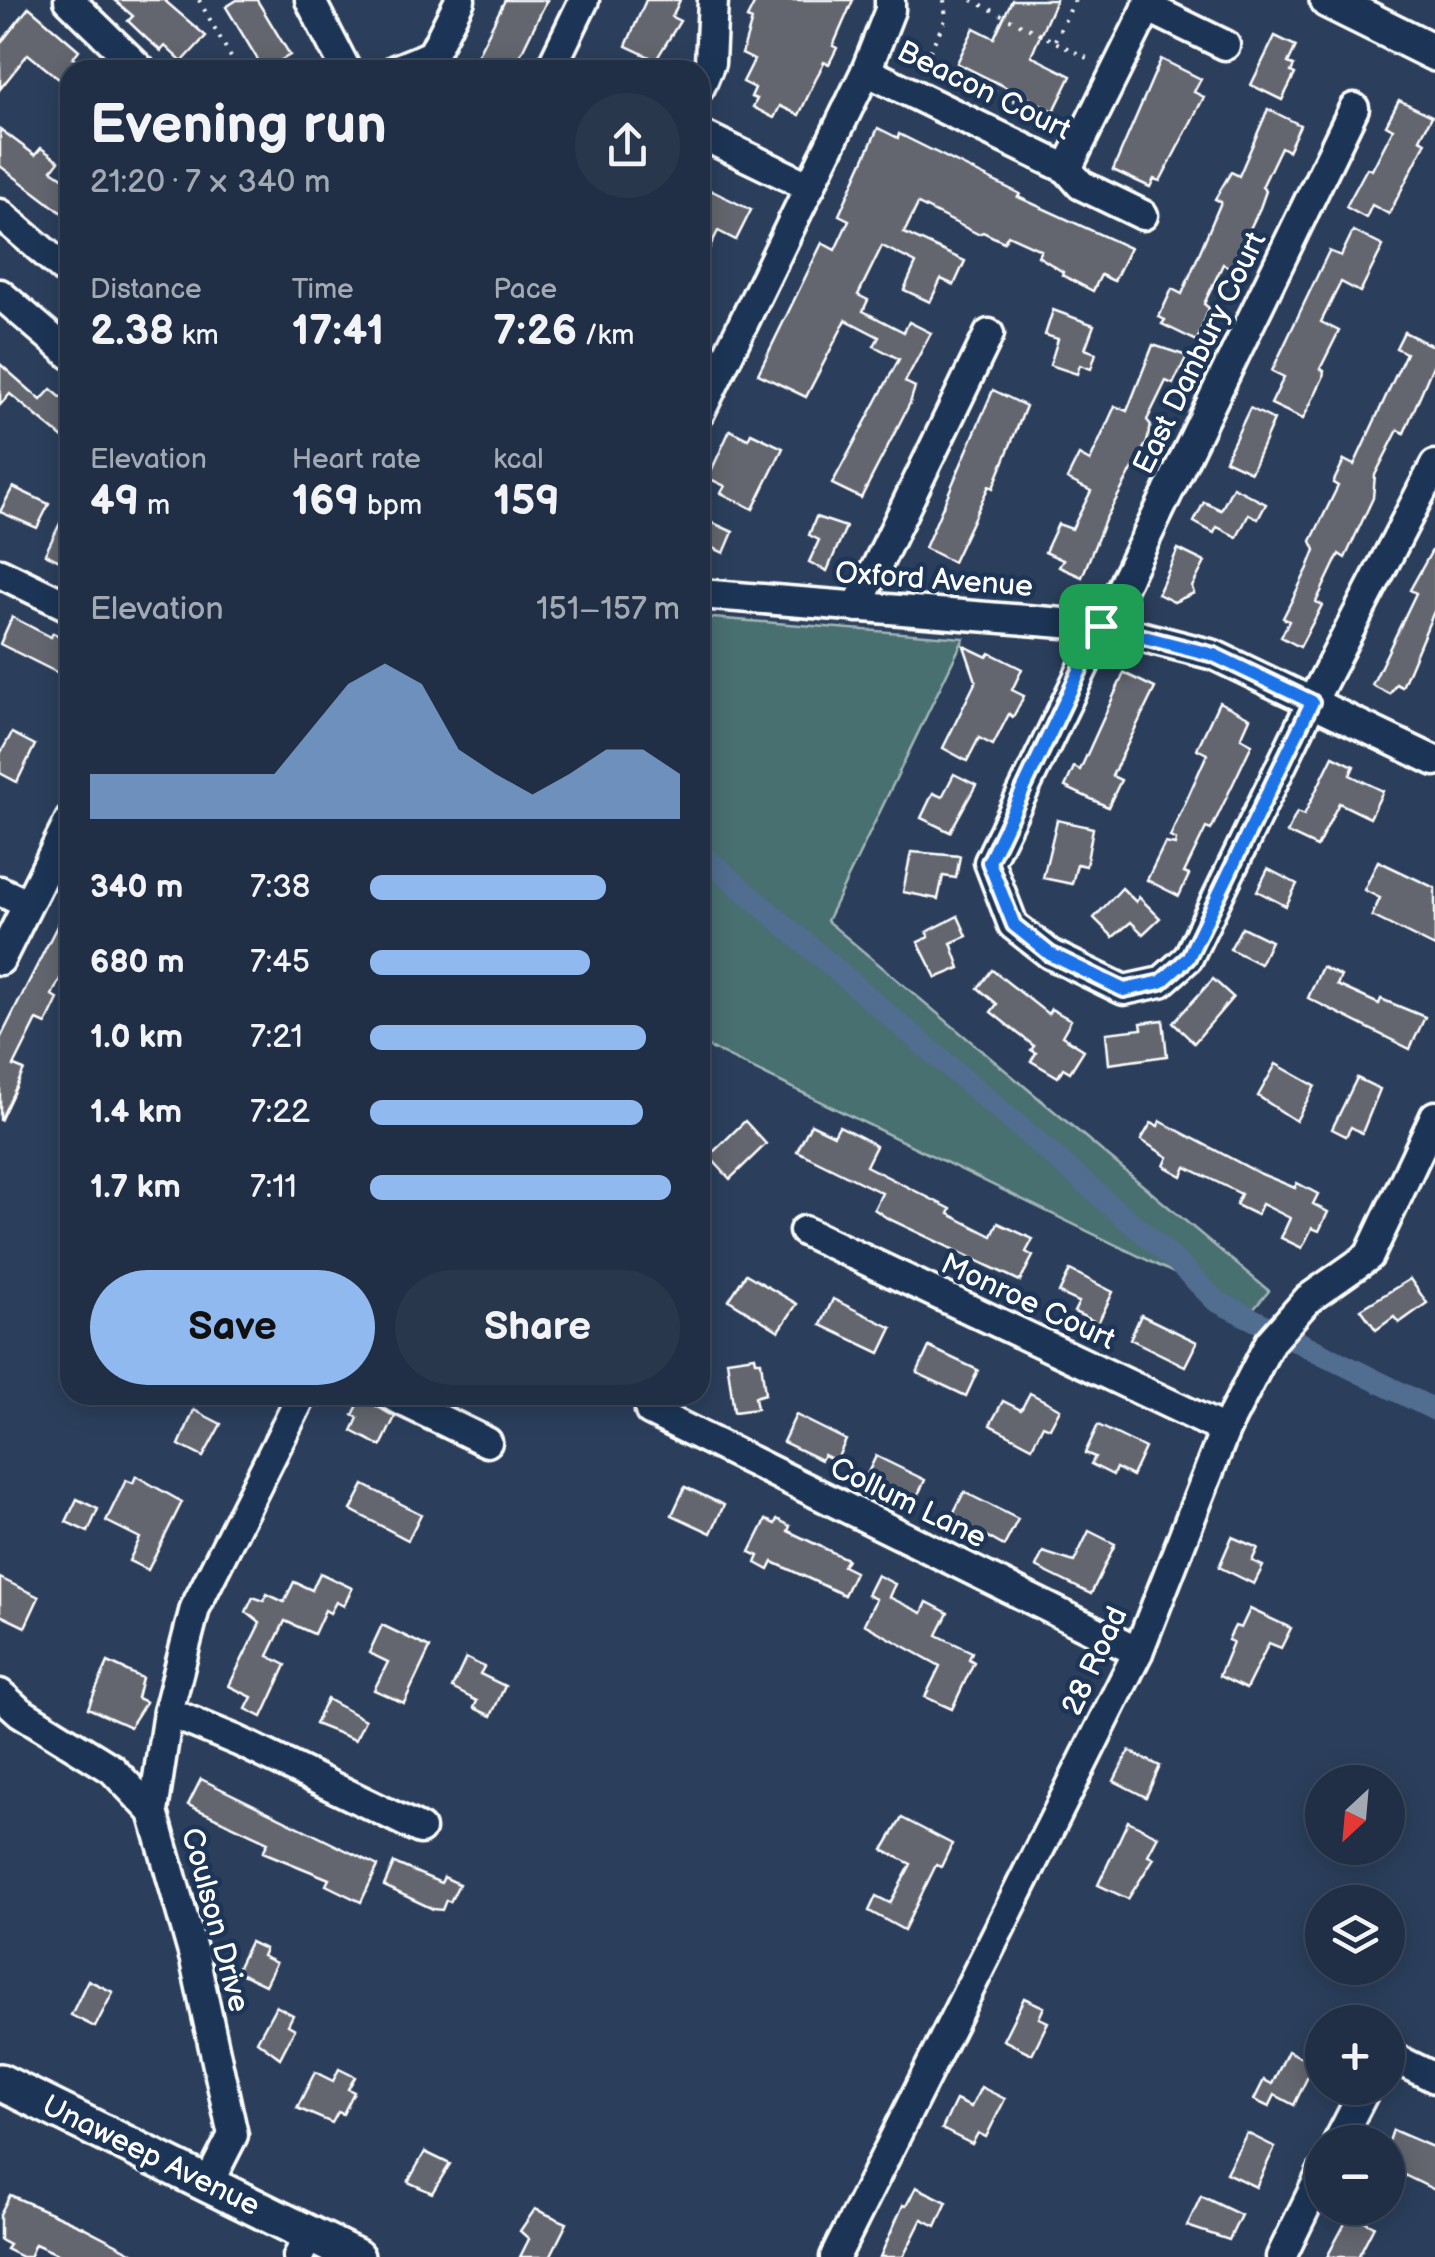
<!DOCTYPE html>
<html lang="en">
<head>
<meta charset="utf-8">
<style>
  body { margin:0; font-family:"Balsamiq Sans",sans-serif; background:#28374c; color:#f1f3f6; height:100vh; display:flex; flex-direction:column; font-size:38px; white-space:nowrap }
  * { box-sizing:border-box; margin:0 }
  p { font-size:32px; color:#a2a9b3 }
  .icon { flex:none; width:55px; height:55px; fill:none; stroke:currentColor; stroke-width:2; stroke-linecap:round; stroke-linejoin:round }
  .map { position:relative; flex:1; overflow:hidden }
  .sheet { position:absolute; left:60px; top:60px; width:650px; height:1345px; display:flex; flex-direction:column; background:#202f45; border-radius:30px; box-shadow:0 5px 25px #0003,0 0 0 2px #3d4a5e }
  .sheet>* { flex:none }
  .needle { width:65px; rotate:206deg }
  .buttons { position:absolute; left:1305px; top:1765px; display:grid; gap:20px }
  .buttons a { display:grid; place-items:center; width:100px; height:100px; border-radius:50%; background:#202f45; box-shadow:0 5px 25px #0003,0 0 0 2px #3d4a5e; font-size:50px }
  .pin { position:absolute; display:grid; place-items:center; width:85px; height:85px; color:#fff; margin:-42px; border-radius:20px; box-shadow:0 5px 15px #0006 }
  .round { display:grid; place-items:center; flex:none; width:105px; height:105px; border-radius:52px; background:#28374c }
  .summary { display:flex; align-items:center; justify-content:space-between; height:170px; padding:0 30px }
  h1 { font-size:55px; font-weight:700; line-height:75px }
  .figures { display:grid; grid-template-columns:repeat(3,1fr); gap:15px; height:170px; padding:10px 30px }
  .figures div { display:grid; align-content:center }
  .figures b { font-size:42px; font-weight:700 }
  .figures small { font-size:28px; font-weight:400 }
  .figures p { font-size:28px }
  .chart { height:280px; padding:20px 30px }
  .chart p { display:flex; justify-content:space-between }
  .chart svg { width:100%; height:180px; margin-top:10px; fill:#90b9f0; opacity:.7 }
  .primary-button { display:flex; gap:20px; margin-top:auto; padding:20px 30px }
  .primary-button a { flex:1; height:115px; border-radius:60px; background:#90b9f0; color:#111; font-size:40px; font-weight:700; line-height:115px; text-align:center }
  .primary-button a+a { background:#28374c; color:#f1f3f6 }
  ul { padding:0 30px; list-style:none; font-size:32px }
  li { display:grid; grid-template-columns:160px 120px 1fr; align-items:center; height:75px }
  li i { height:25px; border-radius:12px; background:#90b9f0 }
  .map>svg:first-child { display:block }
  .green { fill:#4a6f71; stroke:#a4b7b8; stroke-width:2.5 }
  .lines { fill:none; stroke-linecap:round; stroke-linejoin:round }
  .canal { stroke:#516d90; stroke-width:22 }
  .building { fill:#64666e; stroke:#fff; stroke-width:2.5 }
  .minor-casing { stroke:#fff; stroke-width:35 }
  .major-casing { stroke:#fff; stroke-width:42 }
  .path { stroke:#fff; stroke-width:4; stroke-dasharray:2.5 8; stroke-linecap:butt }
  .minor { stroke:#1d3557; stroke-width:28 }
  .major { stroke:#1d3557; stroke-width:35 }
  .route-casing { stroke:#fff; stroke-width:20 }
  .route { stroke:#1a73e8; stroke-width:12 }
  .labels { text-anchor:middle; dominant-baseline:central; stroke-width:9; stroke-linejoin:round; paint-order:stroke }
  .street-label { font-size:30px; fill:#fff; stroke:#1d3557 }
</style>
</head>
<body>
<div class="map">
<svg width="1435" height="2257" viewBox="0 0 1435 2257">
  <rect width="100%" height="100%" fill="#2b3f5c"/>
  <filter id="ink" filterUnits="userSpaceOnUse"><feTurbulence type="fractalNoise" baseFrequency=".01" numOctaves="2"/><feDisplacementMap in="SourceGraphic" scale="20" xChannelSelector="R" yChannelSelector="G"/><feConvolveMatrix kernelMatrix="1 2 1 2 8 2 1 2 1" color-interpolation-filters="sRGB"/></filter>
  <g filter="url(#ink)">
    <path class="green" d="M700 617 964 638 827 921 1269 1291 1252 1311 700 1043Z"/>
    <g class="lines">
      <path class="canal" d="M700 853 1177 1262 1216 1301 1435 1410"/>
    </g>
    <g class="building">
      <path d="M114 0H164L206 36 182 62 165 46 161 51 147 39 128 21 133 16Z"/>
      <path d="M237 0H257L290 55 264 70 226 7Z"/>
      <path d="M505 0H547L513 70H470Z"/>
      <path d="M646 0H680L672 17 680 21 656 60 626 46Z"/>
      <path d="M756 0H853L833 46 837 48 829 64 824 62 799 115 780 106 774 118 753 107 757 99 751 97 755 88 743 82 754 60 742 54 752 20 747 18Z"/>
      <path d="M1012 0H1056L1031 56 1071 76 1054 111 957 63 974 28 994 38Z"/>
      <path d="M29 7 79 50 73 58 89 70H70V88L28 54 0 89V44Z"/>
      <path d="M1275 36 1296 46 1288 63 1294 66 1291 72 1295 74 1282 100 1251 85Z"/>
      <path d="M1161 59 1201 79 1194 92 1204 97 1160 181 1154 179 1150 187 1113 170Z"/>
      <path d="M1399 100 1432 116 1420 139 1426 142 1389 214 1372 205 1366 218 1346 207 1367 168 1372 170 1393 129 1386 125Z"/>
      <path d="M1268 109 1300 125 1288 151 1281 147 1262 187 1266 191 1260 208 1231 268 1223 264 1204 304 1209 308 1197 341 1162 324 1165 320 1159 317 1172 289 1182 294 1221 202 1215 199 1231 172 1239 176Z"/>
      <path d="M878 128 898 138 899 134 1020 194 1018 197 1130 248 1114 281 1101 275 1093 291 1062 275 1063 272 1038 256 1041 250 1008 235 1004 242 983 232 978 234 918 204 904 233 965 261 954 285 941 279 930 302 904 290 916 263 882 246 858 295 868 300 863 311 904 332 909 322 931 333 905 382 915 387 910 403 861 498 832 484 899 359 874 346 879 337 846 320 806 397 758 374 822 243 835 250 849 220 839 215Z"/>
      <path d="M0 129 35 155 41 148 59 161 52 170 70 182V219L0 166Z"/>
      <path d="M700 185 751 210 736 240 718 231 700 267Z"/>
      <path d="M1353 231 1383 246 1360 292 1341 282 1321 322 1339 331 1320 369 1324 371 1323 378 1303 419 1271 404 1284 377 1272 371 1329 251 1341 256Z"/>
      <path d="M1053 310 1094 325 1085 349 1096 353 1091 369 1080 365 1077 374 1050 365 1058 339 1045 335Z"/>
      <path d="M1404 332 1435 347V361L1404 433 1398 430 1375 475 1373 498 1345 558 1339 554 1316 602 1322 605 1300 647 1281 637 1289 621 1283 618 1308 568 1315 550 1311 541 1338 486 1333 483 1344 460 1354 465 1406 353 1396 348Z"/>
      <path d="M1153 345 1187 356 1173 384 1166 381 1147 420 1151 425 1147 442 1105 520 1082 577 1059 567 1063 560 1045 552 1058 524 1072 529 1091 491 1067 479 1079 455 1090 461 1115 406 1127 411Z"/>
      <path d="M0 364 41 400 51 389 70 405V444L10 394 0 405Z"/>
      <path d="M993 390 1026 406 993 488 989 486 953 562 925 548Z"/>
      <path d="M1250 408 1274 420 1251 472 1225 460Z"/>
      <path d="M730 430 748 439 751 433 783 448 753 509 721 493 725 486 708 478Z"/>
      <path d="M13 487 49 504 37 528 0 512Z"/>
      <path d="M1233 487 1266 504 1258 519 1249 514 1237 537 1217 527 1214 533 1194 522 1204 502 1221 510Z"/>
      <path d="M70 503V566L45 554Z"/>
      <path d="M700 517 733 532 724 553 700 542Z"/>
      <path d="M816 517 846 527 827 571 809 562 819 540 809 535Z"/>
      <path d="M1435 545V609L1402 687 1396 684 1390 694 1372 685 1416 593 1410 590Z"/>
      <path d="M1178 549 1205 562 1192 587 1194 593 1174 602 1158 594Z"/>
      <path d="M12 617 51 637 53 633 70 641V679L0 644Z"/>
      <path d="M964 646 987 657 990 653 1022 669 1012 690 1024 696 1013 717 1009 714 993 745 979 738 967 761 943 748 976 681Z"/>
      <path d="M1124 673 1155 688 1112 776 1121 780 1108 807 1065 787 1074 767 1080 770Z"/>
      <path d="M1219 702 1250 718 1241 738 1252 744 1211 830 1206 828 1184 873 1189 875 1179 896 1147 880 1165 843 1175 845 1176 840 1170 837 1207 754 1197 749Z"/>
      <path d="M12 733 35 745 17 782 0 773V754Z"/>
      <path d="M1333 756 1354 766 1350 775 1383 791 1370 818 1339 803 1317 847 1287 833 1297 812 1304 815Z"/>
      <path d="M954 774 976 785 950 832 921 818 933 793 942 797Z"/>
      <path d="M1057 820 1093 828 1086 866 1077 864 1072 884 1043 878Z"/>
      <path d="M911 852 960 856 956 878 943 876 938 899 903 892Z"/>
      <path d="M1378 861 1435 888V947L1372 916 1380 898 1364 890Z"/>
      <path d="M1268 869 1297 884 1286 906 1257 891Z"/>
      <path d="M1122 888 1136 902 1139 897 1160 918 1143 934 1131 922 1113 937 1094 918Z"/>
      <path d="M70 900V959L52 995 58 999 46 1024 37 1020 14 1066 24 1070 0 1121V1039Z"/>
      <path d="M958 916 967 936 951 943 960 968 936 978 918 942 929 937 927 932Z"/>
      <path d="M1242 927 1271 941 1260 964 1230 949Z"/>
      <path d="M1322 967 1341 976 1337 985 1379 1004 1381 999 1425 1017 1410 1049 1308 998Z"/>
      <path d="M992 970 1048 1014 1051 1009 1071 1020 1062 1036 1084 1050 1070 1072 1063 1068 1058 1077 1031 1061 1036 1053 1031 1050 1034 1046 991 1012 997 1004 978 988Z"/>
      <path d="M1213 979 1233 997 1194 1043 1173 1023Z"/>
      <path d="M1163 1020 1167 1056 1109 1064 1106 1033 1142 1029 1141 1023Z"/>
      <path d="M1276 1064 1315 1086 1296 1121 1258 1096Z"/>
      <path d="M1357 1078 1380 1089 1362 1133 1351 1127 1346 1136 1332 1129Z"/>
      <path d="M745 1121 766 1144 730 1179 709 1156Z"/>
      <path d="M1160 1121 1259 1173 1295 1188 1297 1183 1318 1194 1313 1204 1328 1212 1319 1231 1312 1228 1302 1248 1281 1238 1290 1218 1262 1204 1257 1215 1236 1205 1241 1194 1186 1167 1182 1176 1164 1166 1168 1157 1141 1140 1151 1123 1158 1126Z"/>
      <path d="M811 1124 834 1135 839 1126 863 1138 876 1146 866 1166 951 1209 949 1214 992 1236 998 1223 1033 1239 1026 1252 1033 1256 1020 1281 887 1218 874 1209 882 1193 797 1151Z"/>
      <path d="M1070 1270 1113 1292 1098 1323 1074 1312 1079 1302 1059 1293Z"/>
      <path d="M746 1274 797 1304 779 1331 729 1300Z"/>
      <path d="M1410 1279 1427 1303 1399 1323 1394 1317 1376 1330 1361 1309Z"/>
      <path d="M833 1299 892 1328 880 1353 821 1325Z"/>
      <path d="M1141 1315 1197 1342 1185 1366 1130 1339Z"/>
      <path d="M929 1347 978 1370 966 1396 917 1373Z"/>
      <path d="M755 1356 756 1361H761L765 1394 755 1397 757 1409 734 1412 727 1360Z"/>
      <path d="M1030 1393 1060 1409 1050 1428 1043 1425 1032 1447 990 1425 1003 1401 1021 1410Z"/>
      <path d="M363 1395H373L376 1406 395 1417 381 1446 352 1431 358 1418 353 1415Z"/>
      <path d="M194 1410 221 1424 203 1457 179 1445Z"/>
      <path d="M796 1415 846 1440 836 1461 824 1455 821 1460 783 1442Z"/>
      <path d="M1098 1425 1145 1448 1132 1476 1116 1468 1113 1475 1091 1464 1095 1457 1085 1453Z"/>
      <path d="M876 1456 925 1480 913 1505 864 1481Z"/>
      <path d="M136 1476 182 1502 148 1570 129 1561 140 1538 106 1521 126 1480 133 1483Z"/>
      <path d="M364 1485 421 1514 408 1540 351 1510Z"/>
      <path d="M685 1487 724 1505 711 1533 672 1515Z"/>
      <path d="M964 1492 1018 1519 1004 1546 986 1536 983 1542 949 1522Z"/>
      <path d="M77 1499 98 1509 88 1532 66 1522Z"/>
      <path d="M777 1519 790 1526 788 1531 847 1559 843 1566 855 1572 844 1595 773 1562 769 1570 756 1563 759 1556 750 1552 766 1520 775 1524Z"/>
      <path d="M1089 1531 1115 1544 1091 1594 1036 1567 1043 1552 1074 1562Z"/>
      <path d="M1232 1537 1258 1548 1252 1561 1263 1566 1254 1584 1219 1567Z"/>
      <path d="M320 1573 352 1588 344 1606 336 1602 330 1613 325 1610 314 1634 285 1621 268 1656 286 1665 262 1717 246 1709 252 1697 229 1686 260 1623 246 1612 253 1597 264 1601 267 1594 284 1602 294 1582 312 1590Z"/>
      <path d="M877 1575 895 1584 889 1597 922 1613 927 1602 948 1613 937 1635 972 1652 969 1659 974 1662 952 1709 925 1697 940 1666 864 1624 876 1599 867 1595Z"/>
      <path d="M0 1578 39 1597 25 1627 0 1615Z"/>
      <path d="M1250 1609 1291 1628 1281 1648 1269 1643 1246 1689 1219 1676 1233 1642 1228 1640 1235 1626 1241 1628Z"/>
      <path d="M382 1625 430 1648 404 1703 374 1690 388 1662 369 1653Z"/>
      <path d="M466 1658 484 1667 480 1674 505 1686 491 1716 474 1708 477 1701 452 1688Z"/>
      <path d="M108 1662 142 1678 137 1698 146 1702 130 1727 88 1708Z"/>
      <path d="M327 1699 365 1720 355 1740 315 1724Z"/>
      <path d="M1129 1751 1160 1766 1146 1797 1114 1781Z"/>
      <path d="M201 1779 378 1866 361 1902 326 1885 329 1879 263 1852 268 1842 188 1805Z"/>
      <path d="M902 1818 952 1844 941 1867 936 1865 904 1930 869 1911 876 1896 890 1903 911 1864 883 1850Z"/>
      <path d="M1128 1821 1158 1836 1148 1855 1154 1858 1128 1899 1098 1885Z"/>
      <path d="M394 1863 441 1883 444 1877 459 1884 450 1902 446 1900 442 1910 433 1909 384 1886Z"/>
      <path d="M250 1942 265 1949 262 1956 276 1963 265 1985 236 1971Z"/>
      <path d="M88 1980 113 1992 95 2027 71 2015Z"/>
      <path d="M1024 1998 1044 2007 1039 2018 1048 2022 1032 2054 1003 2040Z"/>
      <path d="M276 2006 293 2015 288 2025 295 2029 280 2058 257 2041Z"/>
      <path d="M1288 2051 1314 2064 1294 2105 1275 2095 1269 2107 1254 2100 1264 2080 1272 2084Z"/>
      <path d="M339 2069 355 2077 348 2089 354 2092 343 2114 338 2112 332 2123 297 2108 315 2072 333 2081Z"/>
      <path d="M981 2087 1005 2099 986 2137 978 2133 972 2144 942 2129 956 2100 971 2107Z"/>
      <path d="M1393 2130 1435 2148V2190L1388 2167V2144Z"/>
      <path d="M1247 2133 1275 2147 1256 2187 1226 2173Z"/>
      <path d="M425 2152 450 2164 432 2193 408 2182Z"/>
      <path d="M916 2187 947 2202 936 2226 922 2219 903 2257H880L903 2205 906 2206Z"/>
      <path d="M10 2195 83 2227 141 2257H64L35 2244 29 2257H22L6 2249 9 2245 0 2240V2214Z"/>
      <path d="M1201 2196 1241 2215 1229 2240 1187 2226Z"/>
      <path d="M535 2209 567 2223 550 2257H520L529 2239 520 2231Z"/>
      <path d="M1350 2214 1374 2226 1358 2257H1327Z"/>
    </g>
    <g class="lines">
      <g class="minor-casing">
        <g id="minor">
          <path d="M69 0 141 70"/>
          <path d="M310 0 346 70"/>
          <path d="M1147 7 1225 45"/>
          <path d="M395 70 432 55 460 0"/>
          <path d="M550 70 584 0"/>
          <path d="M866 71 1067 169 1081 185 1143 215"/>
          <path d="M700 87 710 63 713 0"/>
          <path d="M1354 108 989 862 1013 925 1050 954 1124 990 1161 982 1188 958 1312 702 1435 465"/>
          <path d="M700 134 810 187"/>
          <path d="M1067 169 1151 0"/>
          <path d="M0 214 70 274"/>
          <path d="M0 294 70 354"/>
          <path d="M700 412 866 71 890 10V0"/>
          <path d="M0 573 70 607"/>
          <path d="M700 594 1101 626 1214 655 1435 761"/>
          <path d="M857 607 989 334"/>
          <path d="M0 891 27 904"/>
          <path d="M0 960 70 820"/>
          <path d="M804 1231 1225 1430"/>
          <path d="M390 1395 487 1442"/>
          <path d="M650 1411 1138 1652"/>
          <path d="M0 1694 20 1712 112 1769 153 1812"/>
          <path d="M168 1712 238 1741 420 1829"/>
          <path d="M1388 2055 1435 2078"/>
          <path d="M1338 2142 1366 2088"/>
          <path d="M208 2184 233 2135 195 1960 153 1812 168 1712 195 1608 302 1395"/>
          <path d="M298 2257 310 2234"/>
          <path d="M835 2257 1138 1652 1225 1430 1270 1342 1308 1299 1369 1256 1435 1116"/>
          <path d="M1281 2257 1322 2173"/>
        </g>
      </g>
      <g class="major-casing">
        <g id="major">
          <path d="M1328 0 1435 53"/>
          <path d="M0 2082 356 2257"/>
        </g>
      </g>
      <g class="path">
        <path d="M199 0 238 70"/>
        <path d="M944 0 946 18 927 57 1053 120"/>
        <path d="M972 0 1093 61"/>
        <path d="M1055 40 1075 0"/>
      </g>
      <use href="#minor" class="minor"/>
      <use href="#major" class="major"/>
    </g>
  </g>
  <g class="lines" filter="url(#ink)">
    <g class="route-casing">
      <path id="route" d="M1101 626 1214 655 1312 702 1188 958 1161 982 1124 990 1050 954 1014 925 989 862Z"/>
    </g>
    <use href="#route" class="route"/>
  </g>
  <g class="labels">
    <g class="street-label">
      <text transform="translate(984 91) rotate(26)">Beacon Court</text>
      <text transform="translate(1200 353) rotate(-64)">East Danbury Court</text>
      <text transform="translate(934 580) rotate(4)">Oxford Avenue</text>
      <text transform="translate(1028 1302) rotate(25)">Monroe Court</text>
      <text transform="translate(908 1503) rotate(26)">Collum Lane</text>
      <text transform="translate(1095 1661) rotate(-65)">28 Road</text>
      <text transform="translate(215 1920) rotate(75)">Coulson Drive</text>
      <text transform="translate(151 2156) rotate(26)">Unaweep Avenue</text>
    </g>
  </g>
</svg>
<div class="buttons">
<a><svg class="needle" viewBox="-14 -14 28 28"><path d="M0-13l5 13h-10z" fill="#e53935"/><path d="M0 13l5-13h-10z" fill="#a2a9b3"/></svg></a>
<a><svg class="icon" aria-label="layers" viewBox="0 0 24 24"><path d="M12 4l9 5-9 5-9-5zM3 14l9 5 9-5"/></svg></a>
<a>+</a>
<a>−</a>
</div>
<div class="pin" style="left:1101px;top:626px;background:#1e9e55"><svg class="icon" aria-label="arrive" viewBox="0 0 24 24"><path d="M6 21V4h12l-3 4 3 4H6"/></svg></div>
<section class="sheet">
<div class="summary"><div><h1>Evening run</h1><p>21:20 · 7 × 340 m</p></div><a class="round"><svg class="icon" aria-label="share" viewBox="0 0 24 24"><path d="M12 15V3M7 8l5-5 5 5M5 13v7h14v-7"/></svg></a></div>
<div class="figures">
<div><p>Distance</p><b>2.38<small> km</small></b></div>
<div><p>Time</p><b>17:41</b></div>
<div><p>Pace</p><b>7:26<small> /km</small></b></div>
</div>
<div class="figures">
<div><p>Elevation</p><b>49<small> m</small></b></div>
<div><p>Heart rate</p><b>169<small> bpm</small></b></div>
<div><p>kcal</p><b>159</b></div>
</div>
<div class="chart"><p><span>Elevation</span>151–157 m</p>
<svg viewBox="0 0 160 44" preserveAspectRatio="none"><path d="M0 44V33L10 33L20 33L30 33L40 33L50 33L60 22L70 11L80 6L90 11L100 27L110 33L120 38L130 33L140 27L150 27L160 33V44z"/></svg>
</div>
<ul>
<li><b>340 m</b>7:38<i style="width:76%"></i></li>
<li><b>680 m</b>7:45<i style="width:71%"></i></li>
<li><b>1.0 km</b>7:21<i style="width:89%"></i></li>
<li><b>1.4 km</b>7:22<i style="width:88%"></i></li>
<li><b>1.7 km</b>7:11<i style="width:97%"></i></li>
</ul>
<div class="primary-button"><a>Save</a><a>Share</a></div>
</section>
</div>
</body>
</html>
